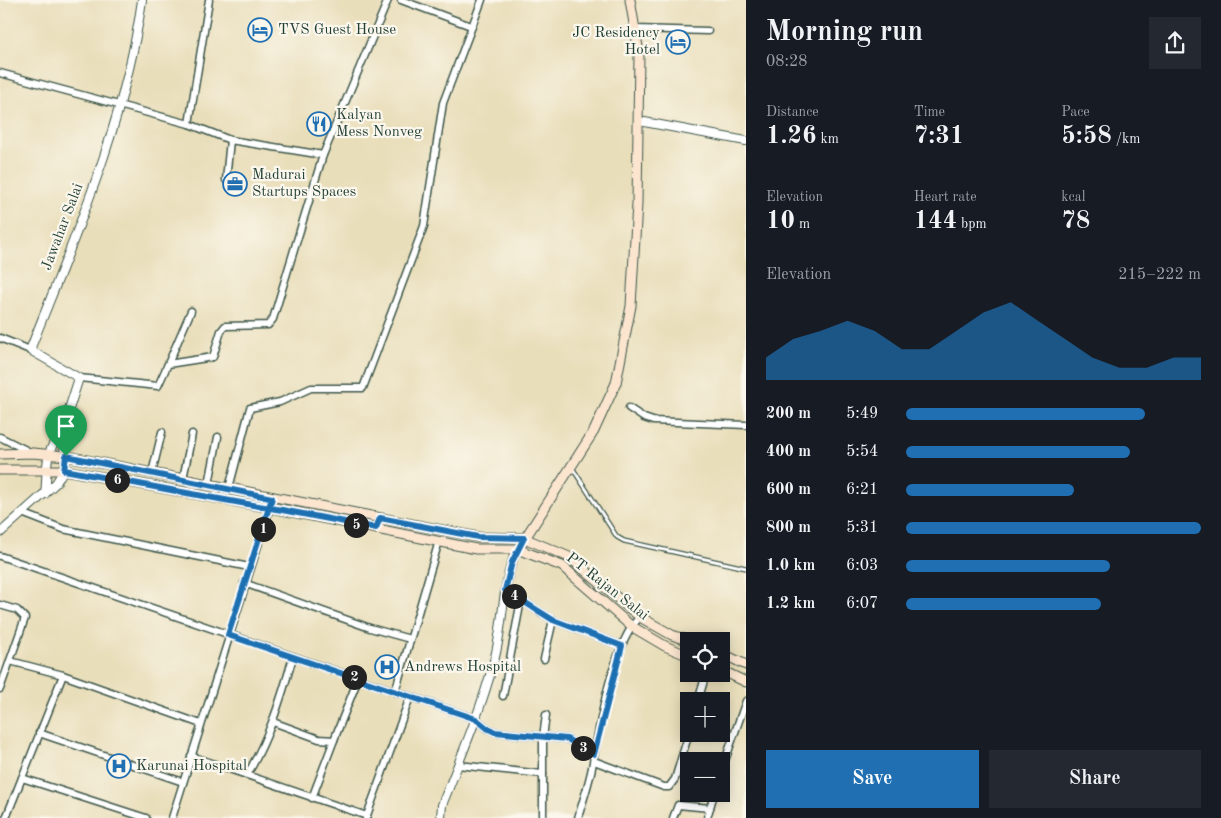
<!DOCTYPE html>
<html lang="en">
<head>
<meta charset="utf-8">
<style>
  body { margin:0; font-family:"Old Standard TT",serif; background:#242831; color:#f1f3f6; height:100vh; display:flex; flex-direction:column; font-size:19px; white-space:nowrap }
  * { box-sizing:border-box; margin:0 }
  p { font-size:16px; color:#9ea1a6 }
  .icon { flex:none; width:28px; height:28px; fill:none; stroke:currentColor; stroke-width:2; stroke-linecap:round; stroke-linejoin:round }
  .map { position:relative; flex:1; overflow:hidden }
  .panel { display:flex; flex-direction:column; background:#171b24; width:475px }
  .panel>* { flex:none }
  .controls { position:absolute; left:680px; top:632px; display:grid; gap:10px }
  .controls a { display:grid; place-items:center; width:50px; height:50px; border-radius:0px; background:#171b24; box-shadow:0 2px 12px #0003; font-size:25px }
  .pin { position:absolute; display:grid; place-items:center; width:42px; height:42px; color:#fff; margin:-51px -21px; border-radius:50% 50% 50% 0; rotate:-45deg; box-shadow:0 0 5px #0007 }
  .pin .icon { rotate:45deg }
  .km { position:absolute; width:25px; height:25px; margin:-12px; border-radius:50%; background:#222; color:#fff; font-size:14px; line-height:25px; text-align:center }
  .round { display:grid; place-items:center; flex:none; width:52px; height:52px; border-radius:0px; background:#242831 }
  .head { display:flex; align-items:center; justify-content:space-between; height:85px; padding:0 20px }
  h1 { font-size:28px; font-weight:700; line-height:38px }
  .stats { display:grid; grid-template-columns:repeat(3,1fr); gap:8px; height:85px; padding:5px 20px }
  .stats div { display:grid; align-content:center }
  .stats b { font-size:25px; font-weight:700 }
  .stats small { font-size:14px; font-weight:400 }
  .stats p { font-size:14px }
  .chart { height:140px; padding:10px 20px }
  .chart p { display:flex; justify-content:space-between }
  .chart svg { width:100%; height:90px; margin-top:5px; fill:#1f6fb2; opacity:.7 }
  .button { display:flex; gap:10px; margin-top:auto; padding:10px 20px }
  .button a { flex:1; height:58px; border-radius:0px; background:#1f6fb2; color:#fff; font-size:20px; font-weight:700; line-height:58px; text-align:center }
  .button a+a { background:#242831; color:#f1f3f6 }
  ul { padding:0 20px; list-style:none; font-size:16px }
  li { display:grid; grid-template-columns:80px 60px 1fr; align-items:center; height:38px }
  li i { height:12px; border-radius:6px; background:#1f6fb2 }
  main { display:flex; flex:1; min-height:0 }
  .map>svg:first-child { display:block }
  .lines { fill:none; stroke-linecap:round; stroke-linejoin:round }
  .service-casing { stroke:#3d5548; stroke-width:5.5 }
  .minor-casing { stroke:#3d5548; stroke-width:9 }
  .tertiary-casing { stroke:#3d5548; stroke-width:10 }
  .secondary-casing { stroke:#3d5548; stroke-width:11 }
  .service { stroke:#fff; stroke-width:3 }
  .minor { stroke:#fff; stroke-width:6 }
  .tertiary { stroke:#fff; stroke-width:8 }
  .secondary { stroke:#fbe5cf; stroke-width:9 }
  .route-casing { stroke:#fff; stroke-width:10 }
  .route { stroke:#1f6fb2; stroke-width:6 }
  .labels { text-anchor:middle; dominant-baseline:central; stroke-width:4.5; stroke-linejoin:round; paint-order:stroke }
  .poi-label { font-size:15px; fill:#1f3d34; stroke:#fbf7ec; text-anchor:start }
  .street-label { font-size:15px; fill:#1f3d34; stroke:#fbf7ec }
</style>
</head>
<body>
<main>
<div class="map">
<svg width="746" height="818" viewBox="0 0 746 818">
  <rect width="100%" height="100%" fill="#fbf7ec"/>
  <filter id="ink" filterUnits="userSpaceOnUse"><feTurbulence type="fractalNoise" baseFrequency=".02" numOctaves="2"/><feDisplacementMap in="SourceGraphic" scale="10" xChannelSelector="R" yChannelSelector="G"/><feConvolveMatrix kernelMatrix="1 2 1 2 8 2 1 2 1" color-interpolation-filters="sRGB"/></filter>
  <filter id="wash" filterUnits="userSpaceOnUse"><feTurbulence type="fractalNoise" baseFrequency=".0096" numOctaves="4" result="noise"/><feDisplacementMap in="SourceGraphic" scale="20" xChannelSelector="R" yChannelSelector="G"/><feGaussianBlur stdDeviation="1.12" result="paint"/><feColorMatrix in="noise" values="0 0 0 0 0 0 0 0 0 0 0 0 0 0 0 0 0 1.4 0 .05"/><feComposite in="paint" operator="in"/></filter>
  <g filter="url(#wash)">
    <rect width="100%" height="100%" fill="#e9deba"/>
  </g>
  <g filter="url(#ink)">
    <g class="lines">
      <g class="service-casing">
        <path id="service" d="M573 469 617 537 624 541 746 568"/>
      </g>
      <g class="minor-casing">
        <g id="minor">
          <path d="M401 0 471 26"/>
          <path d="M635 29 708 31"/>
          <path d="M0 73 189 124 230 140 323 155"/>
          <path d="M189 124 209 0"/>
          <path d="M226 180 230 140"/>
          <path d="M0 338 30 350"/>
          <path d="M168 364 191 311"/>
          <path d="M79 378 158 386 168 364 213 357 221 331 225 326 268 325 273 319 323 155 388 0"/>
          <path d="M629 408 644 418 653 421 746 425"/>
          <path d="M0 437 30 452"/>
          <path d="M152 473 162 432"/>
          <path d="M183 479 192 434"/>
          <path d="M209 484 218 437"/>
          <path d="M229 488 250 408 280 402 311 388H363L424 226 443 103 482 0"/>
          <path d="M22 513 63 529 249 567"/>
          <path d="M0 556 476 719 487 728 495 732 567 739 593 755"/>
          <path d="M244 583 370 628 410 639"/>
          <path d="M505 590 553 620 622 646"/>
          <path d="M0 605 17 610 25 618 0 689"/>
          <path d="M544 659 553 620"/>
          <path d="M10 661 63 675 201 724"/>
          <path d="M395 692 439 541"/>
          <path d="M503 696 521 600"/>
          <path d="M698 701 706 674"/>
          <path d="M273 722 319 739 334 740 358 679"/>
          <path d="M39 733 183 782"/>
          <path d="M191 756 367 816"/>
          <path d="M594 761 664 787H669L675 779 689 733"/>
          <path d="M458 765 543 774"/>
          <path d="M721 772 746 701"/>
          <path d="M247 775C269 738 281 699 293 657"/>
          <path d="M22 778 146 818"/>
          <path d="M312 798 334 740"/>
          <path d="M6 818 63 675"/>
          <path d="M172 818 273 498"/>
          <path d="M366 818 410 697"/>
          <path d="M543 818V737L546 715"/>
          <path d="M578 818C583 800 590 781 593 762 599 726 613 642 640 617"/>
          <path d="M673 818 678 805 710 808"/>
          <path d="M707 818 714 794"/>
        </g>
      </g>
      <g class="tertiary-casing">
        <g id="tertiary">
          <path d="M639 121 746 141"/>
          <path d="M45 494C48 471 43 452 61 434"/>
          <path d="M0 533 56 483 64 470 66 456 61 434 79 378 30 350C75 236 125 123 142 0"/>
          <path d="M441 818 442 805C461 757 481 710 494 661 504 624 501 585 517 549"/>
        </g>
      </g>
      <g class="secondary-casing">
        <g id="secondary">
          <path d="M0 454 33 453 66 456 478 537 524 538 569 557 640 617 672 635 690 641"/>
          <path d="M0 470H64L282 510 476 549H517L562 566 631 626 665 646 689 656"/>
          <path d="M522 543 594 431 616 383 631 306 637 204 639 53 630 0"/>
          <path d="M721 653 746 665"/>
          <path d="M721 670 746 682"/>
        </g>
      </g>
      <use href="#service" class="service"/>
      <use href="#minor" class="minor"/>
      <use href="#tertiary" class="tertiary"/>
      <use href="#secondary" class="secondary"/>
    </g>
  </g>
  <g class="lines" filter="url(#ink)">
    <g class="route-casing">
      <path id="route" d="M66 456 272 498 228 635 476 719 487 728 495 732 567 739 594 754 622 646 553 620 505 590 512 562 524 538 478 537 380 518 376 528 282 510C209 498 136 483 64 470L66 456"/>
    </g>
    <use href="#route" class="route"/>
  </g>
  <defs>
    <g id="hotel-ring" transform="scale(1.25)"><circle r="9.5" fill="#fbf7ec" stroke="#1f6fb2" stroke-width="1.5"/><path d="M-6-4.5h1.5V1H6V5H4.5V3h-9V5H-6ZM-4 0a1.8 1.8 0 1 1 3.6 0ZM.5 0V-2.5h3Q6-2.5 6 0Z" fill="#1f6fb2"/></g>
    <g id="restaurant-ring" transform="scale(1.25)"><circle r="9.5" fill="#fbf7ec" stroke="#1f6fb2" stroke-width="1.5"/><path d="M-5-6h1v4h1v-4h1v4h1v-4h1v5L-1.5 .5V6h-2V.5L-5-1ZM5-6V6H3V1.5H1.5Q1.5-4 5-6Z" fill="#1f6fb2"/></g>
    <g id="office-ring" transform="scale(1.25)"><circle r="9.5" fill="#fbf7ec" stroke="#1f6fb2" stroke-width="1.5"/><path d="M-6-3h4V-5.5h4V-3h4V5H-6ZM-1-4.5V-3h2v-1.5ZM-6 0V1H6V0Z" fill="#1f6fb2"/></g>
    <g id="hospital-ring" transform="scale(1.25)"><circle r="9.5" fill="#fbf7ec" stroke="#1f6fb2" stroke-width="1.5"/><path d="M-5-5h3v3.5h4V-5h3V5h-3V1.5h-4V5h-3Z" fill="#1f6fb2"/></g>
  </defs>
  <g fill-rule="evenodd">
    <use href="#hotel-ring" x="260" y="30"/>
    <use href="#hotel-ring" x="678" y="42"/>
    <use href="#restaurant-ring" x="319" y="124"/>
    <use href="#office-ring" x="235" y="184"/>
    <use href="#hospital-ring" x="387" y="667"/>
    <use href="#hospital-ring" x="119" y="766"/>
  </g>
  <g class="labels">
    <g class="poi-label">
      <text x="278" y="30">TVS Guest House</text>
      <text x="660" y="33" text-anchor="end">JC Residency<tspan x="660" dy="17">Hotel</tspan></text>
      <text x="336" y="115">Kalyan<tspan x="336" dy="17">Mess Nonveg</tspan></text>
      <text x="252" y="175">Madurai<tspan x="252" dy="17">Startups Spaces</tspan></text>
      <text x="404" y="667">Andrews Hospital</text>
      <text x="136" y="766">Karunai Hospital</text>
    </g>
    <g class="street-label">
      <text transform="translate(63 227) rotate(-69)">Jawahar Salai</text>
      <text transform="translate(607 587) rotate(38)">PT Rajan Salai</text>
    </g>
  </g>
</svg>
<div class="controls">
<a><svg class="icon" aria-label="locate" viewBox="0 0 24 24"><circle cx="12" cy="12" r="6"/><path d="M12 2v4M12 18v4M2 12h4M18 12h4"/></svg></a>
<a>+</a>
<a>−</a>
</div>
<div class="pin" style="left:66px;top:456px;background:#1e9e55"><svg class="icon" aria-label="arrive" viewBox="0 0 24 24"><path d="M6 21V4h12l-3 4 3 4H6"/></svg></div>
<b class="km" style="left:263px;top:529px">1</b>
<b class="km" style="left:354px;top:677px">2</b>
<b class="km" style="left:583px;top:748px">3</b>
<b class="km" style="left:514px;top:596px">4</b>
<b class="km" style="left:356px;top:525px">5</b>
<b class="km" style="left:117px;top:480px">6</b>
</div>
<section class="panel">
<div class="head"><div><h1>Morning run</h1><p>08:28</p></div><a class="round"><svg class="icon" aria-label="share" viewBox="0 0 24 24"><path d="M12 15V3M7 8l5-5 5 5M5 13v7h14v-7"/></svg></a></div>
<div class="stats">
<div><p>Distance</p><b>1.26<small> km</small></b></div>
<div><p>Time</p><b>7:31</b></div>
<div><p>Pace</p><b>5:58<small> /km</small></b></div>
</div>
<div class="stats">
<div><p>Elevation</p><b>10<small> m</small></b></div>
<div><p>Heart rate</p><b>144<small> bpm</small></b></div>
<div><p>kcal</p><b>78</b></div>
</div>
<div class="chart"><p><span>Elevation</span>215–222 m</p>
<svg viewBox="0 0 160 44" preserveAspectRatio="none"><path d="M0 44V33L10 24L20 20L30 15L40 20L50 29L60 29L70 20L80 11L90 6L100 15L110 24L120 33L130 38L140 38L150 33L160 33V44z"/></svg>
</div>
<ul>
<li><b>200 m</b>5:49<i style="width:81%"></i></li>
<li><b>400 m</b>5:54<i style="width:76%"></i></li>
<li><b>600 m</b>6:21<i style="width:57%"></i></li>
<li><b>800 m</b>5:31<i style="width:100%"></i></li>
<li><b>1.0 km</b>6:03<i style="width:69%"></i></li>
<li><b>1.2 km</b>6:07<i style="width:66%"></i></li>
</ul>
<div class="button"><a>Save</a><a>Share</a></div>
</section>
</main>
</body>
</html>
